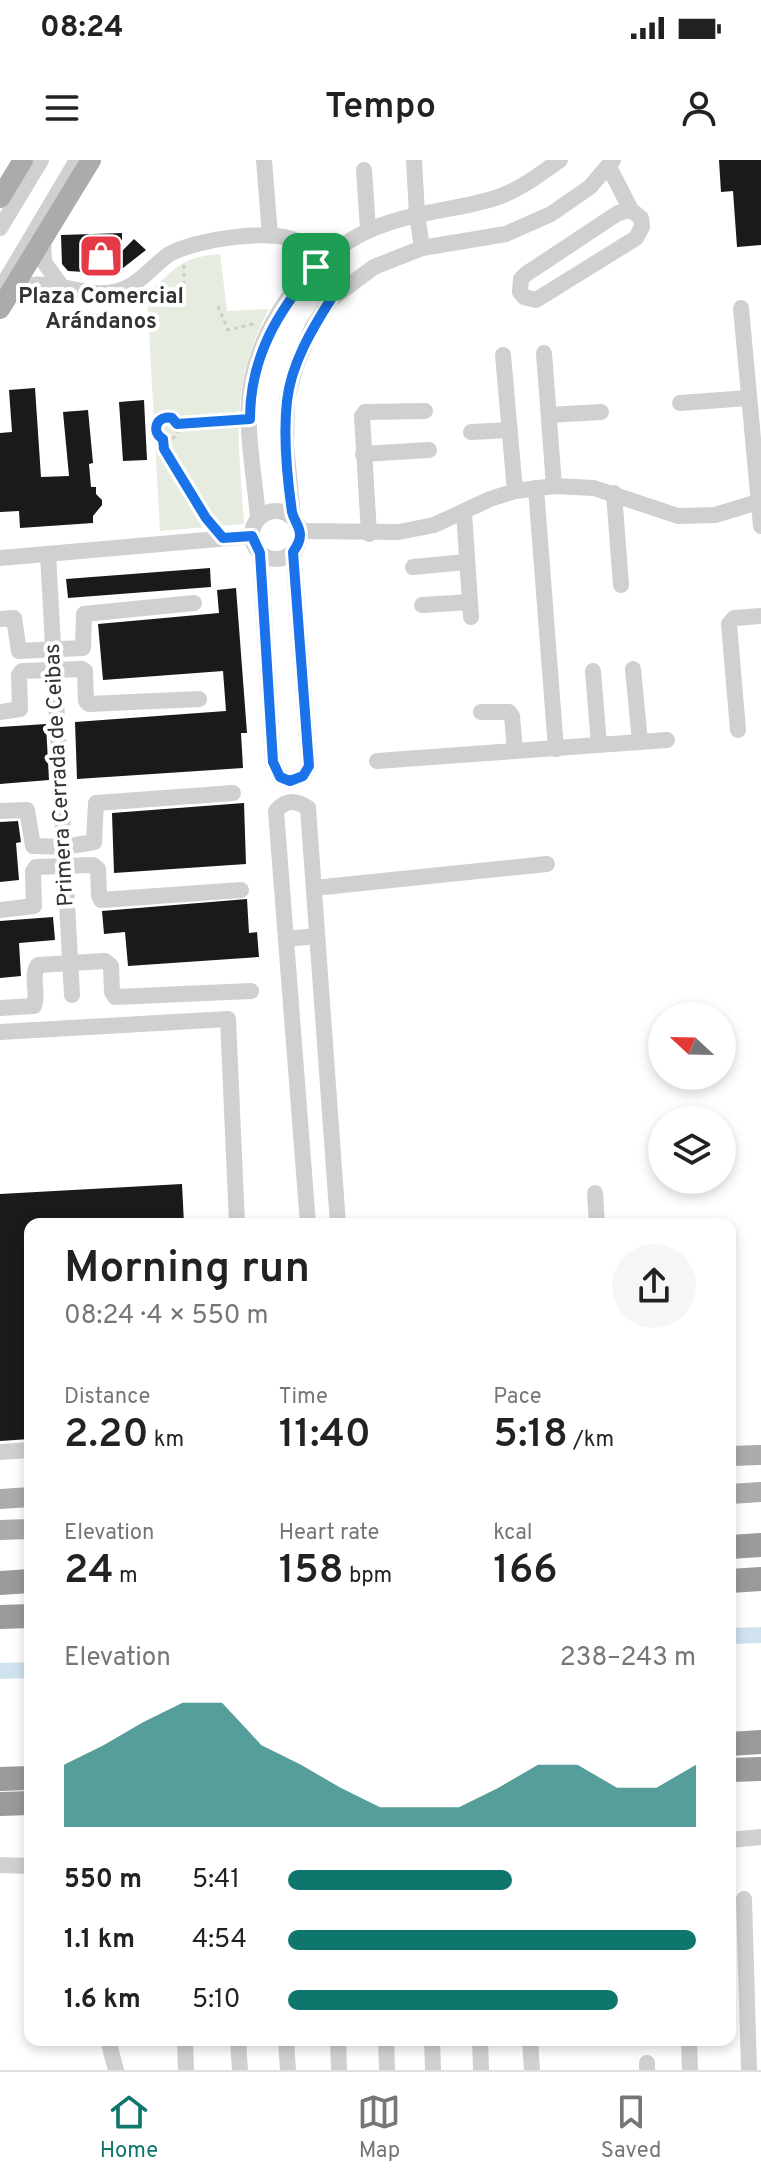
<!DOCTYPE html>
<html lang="en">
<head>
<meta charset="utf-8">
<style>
  body { margin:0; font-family:Overpass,sans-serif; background:#f6f6f6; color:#222; height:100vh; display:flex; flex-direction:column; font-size:30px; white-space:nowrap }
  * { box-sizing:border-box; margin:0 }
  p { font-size:26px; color:#767676 }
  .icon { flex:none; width:44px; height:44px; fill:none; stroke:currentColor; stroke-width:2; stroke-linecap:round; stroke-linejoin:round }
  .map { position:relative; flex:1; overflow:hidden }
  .drawer { position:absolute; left:24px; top:1058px; width:712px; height:828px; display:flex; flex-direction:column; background:#fff; border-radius:16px; box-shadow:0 4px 12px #0003 }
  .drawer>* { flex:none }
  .needle { width:52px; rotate:292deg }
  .controls { position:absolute; left:648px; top:842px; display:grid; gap:16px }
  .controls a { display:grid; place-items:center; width:88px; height:88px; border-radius:50%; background:#fff; box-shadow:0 4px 12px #0003; font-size:40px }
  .pin { position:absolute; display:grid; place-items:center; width:68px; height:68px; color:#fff; margin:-34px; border-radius:16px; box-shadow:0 4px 12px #0006 }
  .round { display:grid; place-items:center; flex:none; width:84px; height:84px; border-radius:42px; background:#f6f6f6 }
  .overview { display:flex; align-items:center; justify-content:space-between; height:136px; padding:0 40px }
  h1 { font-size:44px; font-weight:600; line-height:60px }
  .stats { display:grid; grid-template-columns:repeat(3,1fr); gap:12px; height:136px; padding:8px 40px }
  .stats div { display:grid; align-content:center }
  .stats b { font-size:40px; font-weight:600 }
  .stats small { font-size:22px; font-weight:400 }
  .stats p { font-size:22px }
  .chart { height:224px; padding:16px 40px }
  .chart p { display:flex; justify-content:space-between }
  .chart svg { width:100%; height:144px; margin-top:8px; fill:#0f766e; opacity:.7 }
  ul { padding:0 40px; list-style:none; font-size:26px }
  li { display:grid; grid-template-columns:128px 96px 1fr; align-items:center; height:60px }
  li i { height:20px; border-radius:10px; background:#0f766e }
  .status { display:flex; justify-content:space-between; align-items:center; height:56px; padding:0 40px; background:#fff; direction:ltr }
  .status svg { height:22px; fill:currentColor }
  header { display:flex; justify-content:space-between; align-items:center; height:104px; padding:0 40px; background:#fff; font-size:36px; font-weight:600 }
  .tabs { display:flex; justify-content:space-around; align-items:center; height:112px; border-top:2px solid #e0e0e0; background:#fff; font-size:22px; color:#767676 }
  .tabs a { display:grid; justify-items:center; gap:4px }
  .tabs .on { color:#0f766e }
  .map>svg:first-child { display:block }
  .green { fill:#e6ecdf }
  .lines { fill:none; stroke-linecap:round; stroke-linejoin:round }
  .canal { stroke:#cfe2ee; stroke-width:16 }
  .building { fill:#1a1a1a }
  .path { stroke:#cdcdcd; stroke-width:3; stroke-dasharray:4 4; stroke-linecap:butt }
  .minor { stroke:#d0d0d0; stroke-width:16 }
  .major { stroke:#ababab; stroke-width:20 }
  .highway { stroke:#9a9a9a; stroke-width:24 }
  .route-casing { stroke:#fff; stroke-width:16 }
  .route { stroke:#1a73e8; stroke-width:10 }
  .labels { text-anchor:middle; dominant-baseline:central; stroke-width:8; stroke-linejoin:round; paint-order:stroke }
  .poi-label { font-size:22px; font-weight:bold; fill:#333; stroke:#fff }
  .street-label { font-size:22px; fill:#333; stroke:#fff }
</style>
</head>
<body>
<div class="status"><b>08:24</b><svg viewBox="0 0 49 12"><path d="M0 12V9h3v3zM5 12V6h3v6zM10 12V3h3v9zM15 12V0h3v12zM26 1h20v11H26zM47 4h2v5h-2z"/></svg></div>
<header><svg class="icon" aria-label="menu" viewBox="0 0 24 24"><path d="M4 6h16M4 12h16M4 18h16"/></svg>Tempo<svg class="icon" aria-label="person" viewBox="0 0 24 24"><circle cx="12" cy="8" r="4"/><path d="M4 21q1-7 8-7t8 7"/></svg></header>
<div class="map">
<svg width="761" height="1910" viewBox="0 0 761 1910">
  <rect width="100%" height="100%" fill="#fff"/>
  <path class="green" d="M220 94 227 151 269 149C228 227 239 281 244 364L160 371 147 133C178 108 177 98 220 94Z"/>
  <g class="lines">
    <g class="canal">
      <path d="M730 1476 761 1475"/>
      <path d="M0 1511 30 1510"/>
    </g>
  </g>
  <g class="building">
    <path d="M719 0H761V85L737 87 733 31 721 32Z"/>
    <path d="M122 73V91L134 79 146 90 123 108 100 113 68 111 62 104 61 75Z"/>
    <path d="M35 228 41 317 69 316 63 252 88 250 93 303 89 304 91 327H96V334L102 340V345L93 356V363L20 368 19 351 0 352V273L12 272 9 230Z"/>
    <path d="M144 240 147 300 123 301 119 242Z"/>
    <path d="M210 408 211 427 68 438 66 419Z"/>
    <path d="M236 428 247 573H241L243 608 77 619 75 562 226 551 223 511 103 520 98 464 219 453 217 430Z"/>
    <path d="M46 564 49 620 0 624V567Z"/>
    <path d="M244 643 246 704 114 713 112 653Z"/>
    <path d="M18 661 21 682 16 683 19 720 0 722V662Z"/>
    <path d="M247 739 249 773 257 772 259 797 128 806 125 772 104 774 102 751Z"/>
    <path d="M53 757 55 780 19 783 21 816 0 818V761Z"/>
    <path d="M182 1024 184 1064H30V1279L0 1281V1034Z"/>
  </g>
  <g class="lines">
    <g class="path">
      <path d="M184 105V129"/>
      <path d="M218 146 228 170 257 163"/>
      <circle cx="167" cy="269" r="11"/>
      <path d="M177 264 233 260"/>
      <path d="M163 279 164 289 212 365"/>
    </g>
    <g class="minor">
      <path d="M264 0 270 75"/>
      <path d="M414 0 417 54 422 88"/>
      <path d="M609 7 631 50 641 58 642 67 636 78 536 140 524 137 520 132 521 119 526 114 618 53 631 50"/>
      <path d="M364 10 368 69"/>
      <path d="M0 68 41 0"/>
      <path d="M43 78 44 102 62 127"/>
      <path d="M0 130 77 0"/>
      <path d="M9 137C36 108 78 139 113 132 137 128 150 108 168 95 191 80 282 65 303 85 316 98 323 123 331 139"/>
      <path d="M741 148 761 366"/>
      <path d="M544 193 554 326"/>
      <path d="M503 195 515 331"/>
      <path d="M680 243 748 238"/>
      <path d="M549 255 601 252"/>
      <path d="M471 272 510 270"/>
      <path d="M363 294 429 290"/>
      <path d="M536 328 556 589"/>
      <path d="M614 333 621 425"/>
      <circle cx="276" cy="375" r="24"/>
      <path d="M464 352 471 457"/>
      <path d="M293 357 286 284 287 239 296 206 312 168 331 139 374 107 422 88 506 74 551 54 590 27 613 0"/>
      <path d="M258 358C255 319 245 270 250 231 260 156 319 84 391 62 424 51 459 49 492 39 517 32 539 15 560 0"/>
      <path d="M300 371 399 372 434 365 490 339 515 331 554 326 594 328 678 356 715 355 758 342"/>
      <path d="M369 374 362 256 365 252 425 251"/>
      <path d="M260 393 273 602 280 617 290 621 303 616 309 606 293 392"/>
      <path d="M48 394 72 835"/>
      <path d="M0 398 252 376"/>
      <path d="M413 407 467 402"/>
      <path d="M422 445 470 442"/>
      <path d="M0 459 14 458 19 491 83 488 84 454 194 443"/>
      <path d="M633 509 640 582"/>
      <path d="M593 511 599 585"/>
      <path d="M0 552 20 549 19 515 22 511 82 509 85 511 86 541 89 544 199 539"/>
      <path d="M481 552H509L512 556 515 591"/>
      <path d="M738 570 729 464 734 458 761 456"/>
      <path d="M377 601 667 580"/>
      <path d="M0 651 27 650 33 686 64 687 94 682 96 643 233 633"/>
      <path d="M314 728 547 704"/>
      <path d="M0 750 34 746 33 711 36 707 93 705 98 709 99 736 101 740 241 730"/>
      <path d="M286 779 317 776"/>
      <path d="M0 848 34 846C39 833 30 816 38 805L105 801 111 806 112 832 115 837 251 831"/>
      <path d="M0 872 228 859 237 1064"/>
      <path d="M595 1033 597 1064"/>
      <path d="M308 1064 276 651C286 639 296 640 308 648L338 1064"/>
      <path d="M0 1292 30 1290"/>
      <path d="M730 1680 761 1677"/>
      <path d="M0 1705 30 1706"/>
      <path d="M744 1739 749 1910"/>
      <path d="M108 1880 116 1910"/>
      <path d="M185 1880 186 1910"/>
      <path d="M238 1880 240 1910"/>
      <path d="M286 1880 288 1910"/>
      <path d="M338 1880 339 1910"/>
      <path d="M386 1880 387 1910"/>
      <path d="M432 1880 433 1910"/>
      <path d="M480 1880 481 1910"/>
      <path d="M530 1880 532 1910"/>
      <path d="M689 1880 690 1910"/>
      <path d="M647 1903V1910"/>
    </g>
    <g class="major">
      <path d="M0 38 23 0"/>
      <path d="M0 149 91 0"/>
      <path d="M730 1296 761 1295"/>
      <path d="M730 1334 761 1332"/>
      <path d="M0 1339 30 1337"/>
      <path d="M0 1370 30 1369"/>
    </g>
    <g class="highway">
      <path d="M730 1387 761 1385"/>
      <path d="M730 1421 761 1419"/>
      <path d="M0 1423 30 1421"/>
      <path d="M0 1457 30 1456"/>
      <path d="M730 1584 761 1582"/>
      <path d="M730 1610 761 1609"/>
      <path d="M0 1619 30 1618"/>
      <path d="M0 1644 30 1643"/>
    </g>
  </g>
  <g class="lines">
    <g class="route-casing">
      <path id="route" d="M316 107 331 139C312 169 291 204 287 241 283 276 287 317 292 352 294 361 300 366 300 375 300 382 297 386 293 392L309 606 303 616 290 621 280 617 273 602 260 393 252 376 223 378 206 358 164 289 163 279C150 271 157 255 172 258L177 264 250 259C250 198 277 152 316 107Z"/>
    </g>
    <use href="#route" class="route"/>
  </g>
  <defs>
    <g id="shop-square" transform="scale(2.3)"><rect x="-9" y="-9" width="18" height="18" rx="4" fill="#e63946" stroke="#fff"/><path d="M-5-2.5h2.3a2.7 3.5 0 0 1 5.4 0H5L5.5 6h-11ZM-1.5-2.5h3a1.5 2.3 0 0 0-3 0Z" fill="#fff"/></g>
  </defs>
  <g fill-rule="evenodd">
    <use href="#shop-square" x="101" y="96"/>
  </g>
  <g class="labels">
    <g class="poi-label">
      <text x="101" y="137">Plaza Comercial<tspan x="101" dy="25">Arándanos</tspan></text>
    </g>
    <g class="street-label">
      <text transform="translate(60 615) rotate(-93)">Primera Cerrada de Ceibas</text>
    </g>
  </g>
</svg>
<div class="controls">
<a><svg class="needle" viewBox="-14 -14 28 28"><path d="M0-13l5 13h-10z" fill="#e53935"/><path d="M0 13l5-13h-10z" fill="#767676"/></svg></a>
<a><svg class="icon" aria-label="layers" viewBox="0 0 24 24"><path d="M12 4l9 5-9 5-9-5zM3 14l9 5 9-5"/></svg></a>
</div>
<div class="pin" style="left:316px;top:107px;background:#1e9e55"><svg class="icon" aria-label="arrive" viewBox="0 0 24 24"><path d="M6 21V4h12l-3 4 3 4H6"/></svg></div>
<section class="drawer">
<div class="overview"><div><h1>Morning run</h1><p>08:24 · 4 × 550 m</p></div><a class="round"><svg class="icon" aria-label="share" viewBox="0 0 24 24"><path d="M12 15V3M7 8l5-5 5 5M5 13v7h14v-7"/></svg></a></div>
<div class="stats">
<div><p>Distance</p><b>2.20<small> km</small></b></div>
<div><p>Time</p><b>11:40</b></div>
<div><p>Pace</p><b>5:18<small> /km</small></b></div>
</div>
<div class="stats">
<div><p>Elevation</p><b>24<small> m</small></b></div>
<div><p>Heart rate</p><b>158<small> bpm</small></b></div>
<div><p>kcal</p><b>166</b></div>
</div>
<div class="chart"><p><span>Elevation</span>238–243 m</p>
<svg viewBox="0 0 160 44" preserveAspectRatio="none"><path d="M0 44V25L10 19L20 12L30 6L40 6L50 19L60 25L70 32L80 38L90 38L100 38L110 32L120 25L130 25L140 32L150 32L160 25V44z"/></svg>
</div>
<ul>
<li><b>550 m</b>5:41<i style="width:55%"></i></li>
<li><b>1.1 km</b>4:54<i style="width:100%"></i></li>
<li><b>1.6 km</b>5:10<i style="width:81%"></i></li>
</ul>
</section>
</div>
<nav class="tabs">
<a class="on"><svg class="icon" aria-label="home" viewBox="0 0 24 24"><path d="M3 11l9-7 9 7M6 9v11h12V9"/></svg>Home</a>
<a><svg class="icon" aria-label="map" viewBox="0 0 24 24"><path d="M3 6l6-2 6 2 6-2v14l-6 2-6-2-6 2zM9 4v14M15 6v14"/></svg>Map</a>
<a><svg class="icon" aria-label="saved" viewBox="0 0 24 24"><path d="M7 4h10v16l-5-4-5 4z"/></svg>Saved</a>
</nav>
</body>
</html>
